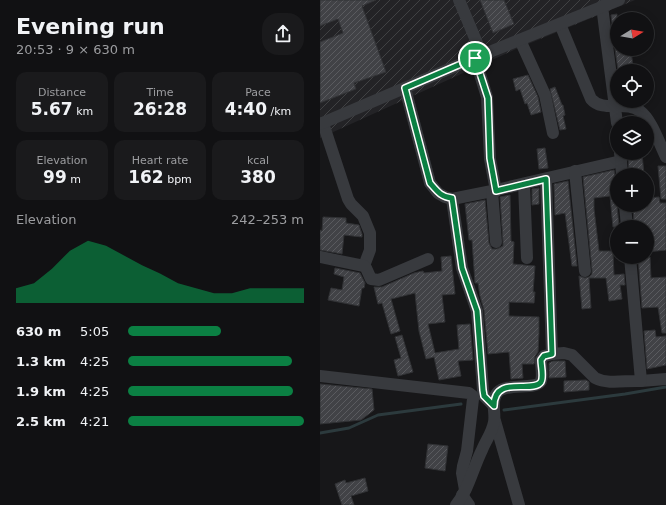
<!DOCTYPE html>
<html lang="en">
<head>
<meta charset="utf-8">
<style>
  body { margin:0; font-family:"DejaVu Sans",sans-serif; background:#1a1a1c; color:#f1f3f6; height:100vh; display:flex; flex-direction:column; font-size:15px; white-space:nowrap }
  * { box-sizing:border-box; margin:0 }
  p { font-size:13px; color:#9c9da0 }
  .icon { flex:none; width:22px; height:22px; fill:none; stroke:currentColor; stroke-width:2; stroke-linecap:round; stroke-linejoin:round }
  .map { position:relative; flex:1; overflow:hidden }
  .panel { display:flex; flex-direction:column; background:#111113; width:320px }
  .panel>* { flex:none }
  .needle { width:26px; rotate:79deg }
  .controls { position:absolute; left:290px; top:12px; display:grid; gap:8px }
  .controls a { display:grid; place-items:center; width:44px; height:44px; border-radius:50%; background:#111113; box-shadow:0 2px 10px #0003,0 0 0 1px #303133; font-size:20px }
  .pin { position:absolute; display:grid; place-items:center; width:34px; height:34px; color:#fff; margin:-17px; border:2px solid #fff; border-radius:50%; box-shadow:0 1px 4px #0007 }
  .round { display:grid; place-items:center; flex:none; width:42px; height:42px; border-radius:16px; background:#1a1a1c }
  .summary { display:flex; align-items:center; justify-content:space-between; height:68px; padding:0 16px }
  h1 { font-size:22px; font-weight:700; line-height:30px }
  .stats { display:grid; grid-template-columns:repeat(3,1fr); gap:6px; height:68px; padding:4px 16px }
  .stats div { display:grid; align-content:center; border-radius:10px; background:#1a1a1c; text-align:center }
  .stats b { font-size:17px; font-weight:700 }
  .stats small { font-size:11px; font-weight:400 }
  .stats p { font-size:11px }
  .chart { height:112px; padding:8px 16px }
  .chart p { display:flex; justify-content:space-between }
  .chart svg { width:100%; height:72px; margin-top:4px; fill:#0b8043; opacity:.7 }
  ul { padding:0 16px; list-style:none; font-size:13px }
  li { display:grid; grid-template-columns:64px 48px 1fr; align-items:center; height:30px }
  li i { height:10px; border-radius:5px; background:#0b8043 }
  main { display:flex; flex:1; min-height:0 }
  .map>svg:first-child { display:block }
  .industrial { fill:url(#industrial-furrows) }
  .lines { fill:none; stroke-linecap:round; stroke-linejoin:round }
  .stream { stroke:#2c3a3d; stroke-width:3 }
  .building { fill:url(#building-hatch); stroke:#313235 }
  .minor { stroke:#383a3e; stroke-width:12 }
  .route-casing { stroke:#fff; stroke-width:8 }
  .route { stroke:#0b8043; stroke-width:5 }
</style>
</head>
<body>
<main>
<section class="panel">
<div class="summary"><div><h1>Evening run</h1><p>20:53 · 9 × 630 m</p></div><a class="round"><svg class="icon" aria-label="share" viewBox="0 0 24 24"><path d="M12 15V3M7 8l5-5 5 5M5 13v7h14v-7"/></svg></a></div>
<div class="stats">
<div><p>Distance</p><b>5.67<small> km</small></b></div>
<div><p>Time</p><b>26:28</b></div>
<div><p>Pace</p><b>4:40<small> /km</small></b></div>
</div>
<div class="stats">
<div><p>Elevation</p><b>99<small> m</small></b></div>
<div><p>Heart rate</p><b>162<small> bpm</small></b></div>
<div><p>kcal</p><b>380</b></div>
</div>
<div class="chart"><p><span>Elevation</span>242–253 m</p>
<svg viewBox="0 0 160 44" preserveAspectRatio="none"><path d="M0 44V35L10 32L20 23L30 12L40 6L50 9L60 15L70 21L80 26L90 32L100 35L110 38L120 38L130 35L140 35L150 35L160 35V44z"/></svg>
</div>
<ul>
<li><b>630 m</b>5:05<i style="width:53%"></i></li>
<li><b>1.3 km</b>4:25<i style="width:93%"></i></li>
<li><b>1.9 km</b>4:25<i style="width:94%"></i></li>
<li><b>2.5 km</b>4:21<i style="width:100%"></i></li>
</ul>
</section>
<div class="map">
<svg width="346" height="505" viewBox="0 0 346 505">
  <defs>
    <pattern id="industrial-furrows" width="10" height="10" patternUnits="userSpaceOnUse"><rect width="10" height="10" fill="#232326"/><path d="M-1 1l2-2M0 10L10 0M9 11l2-2" fill="none" stroke="#404143"/></pattern>
    <pattern id="building-hatch" width="6" height="6" patternUnits="userSpaceOnUse"><rect width="6" height="6" fill="#414246"/><path d="M-1 1l2-2M0 6l6-6M5 7l2-2" fill="none" stroke="#5a5b5f"/></pattern>
  </defs>
  <rect width="100%" height="100%" fill="#171719"/>
  <path class="industrial" d="M0 0H315L196 49 0 138Z"/>
  <g class="lines">
    <g class="stream">
      <path d="M184 410 305 394 346 387"/>
      <path d="M0 433 29 428 58 415 141 404"/>
    </g>
  </g>
  <g class="building">
    <path d="M0 0H56L42 6 66 72 34 83 36 89 0 103V42L23 33 18 19 0 26Z"/>
    <path d="M160 0H184L194 24 173 33Z"/>
    <path d="M297 14V37H294L291 15Z"/>
    <path d="M295 49H311L313 68 298 70Z"/>
    <path d="M208 75 218 97 221 112 211 115 207 103 205 104 200 89 196 91 193 79Z"/>
    <path d="M235 87 242 105H243L245 115 243 116 246 129 240 130 230 89Z"/>
    <path d="M225 148 228 168 219 169 217 149Z"/>
    <path d="M308 153H322L324 175H309Z"/>
    <path d="M338 166H346V199H341Z"/>
    <path d="M294 170 295 176 297 180V205L299 227H293L290 196 274 198V209L279 251H293L294 275 304 274 305 285H300L302 299 289 301 286 278H269L271 308 262 309 259 276 265 278 269 277 272 274V270L263 177Z"/>
    <path d="M248 181 257 266H252L245 213 235 215 234 184Z"/>
    <path d="M219 188V204L212 205V189Z"/>
    <path d="M190 195 191 241 194 242 193 264 215 266 213 292H215L214 303 189 302V316L219 317V333L218 352 215 356 214 364H202L203 378 191 379 189 352 168 354 164 310 160 296 158 283H155L152 240H149L145 204 165 200 169 243 172 249H177L183 246V242L180 197Z"/>
    <path d="M339 197 340 203H346V250L327 252V227H314L313 205H327V198Z"/>
    <path d="M3 217 26 218V223L39 225 42 234V237L24 235 22 254 0 250V230L2 231Z"/>
    <path d="M131 256 135 294 122 295 125 322 108 324 115 353 139 349 137 325 150 324 153 360 138 361 141 376 119 380 114 357 106 359 99 331 95 293 71 299 80 331 71 334 62 303 58 304 54 287H62L94 273 103 271 104 273 122 271 121 257Z"/>
    <path d="M318 257H330L331 278 346 277V333H342L338 307 322 308Z"/>
    <path d="M15 268 40 273 45 283 44 288H42L39 306 8 300 11 288 22 290 24 277 14 274Z"/>
    <path d="M335 330 336 337 346 336V365L327 369 324 331Z"/>
    <path d="M82 335 93 372 78 376 74 360 81 358 75 337Z"/>
    <path d="M233 361H245L246 377 229 378V363Z"/>
    <path d="M266 380 269 382V390L244 392V381Z"/>
    <path d="M0 384 52 389 54 410 41 420 0 424Z"/>
    <path d="M108 444 128 446 125 471 105 468Z"/>
    <path d="M45 478 48 491 31 496 34 505H22L15 484 25 480 26 483Z"/>
  </g>
  <g class="lines">
    <g class="minor">
      <path d="M139 0 162 55"/>
      <path d="M282 6 297 123"/>
      <path d="M240 24 271 99C283 113 306 100 320 111 332 120 339 143 346 157"/>
      <path d="M200 40 225 95 233 133"/>
      <path d="M155 58 167 97 170 159 176 191"/>
      <path d="M85 88 110 183 118 193 125 197 132 199 172 191 301 161 300 153"/>
      <path d="M3 123 28 199 31 204 43 216 50 233V250L44 266"/>
      <path d="M0 124 162 55 299 0"/>
      <path d="M301 161 302 175"/>
      <path d="M255 171 265 271"/>
      <path d="M226 179 232 354"/>
      <path d="M204 184 207 258"/>
      <path d="M172 191 176 242"/>
      <path d="M132 199 142 268 157 311 163 390 164 396 174 406"/>
      <path d="M305 205 307 227"/>
      <path d="M0 257 44 266 46 268 51 279 59 280 108 259"/>
      <path d="M0 376 149 393 153 396V399L147 451 143 466 142 473 145 490"/>
      <path d="M321 381 346 379"/>
      <path d="M175 421 199 505"/>
      <path d="M142 495 149 505"/>
      <path d="M136 505C149 489 153 468 162 450 166 440 172 433 174 422 176 413 170 400 178 392 187 383 217 390 221 381 223 376 221 366 221 360L224 356 232 354 244 353 252 355 275 378C289 385 306 380 321 381L310 257"/>
    </g>
  </g>
  <g class="lines">
    <g class="route-casing">
      <path id="route" d="M155 58 168 98 170 158 176 191 226 179 232 354 224 356 221 360C221 366 224 377 221 382 213 394 174 374 174 406L164 396 163 390 157 311 142 268 132 198C121 197 117 191 110 183L85 88Z"/>
    </g>
    <use href="#route" class="route"/>
  </g>
</svg>
<div class="controls">
<a><svg class="needle" viewBox="-14 -14 28 28"><path d="M0-13l5 13h-10z" fill="#e53935"/><path d="M0 13l5-13h-10z" fill="#9c9da0"/></svg></a>
<a><svg class="icon" aria-label="locate" viewBox="0 0 24 24"><circle cx="12" cy="12" r="6"/><path d="M12 2v4M12 18v4M2 12h4M18 12h4"/></svg></a>
<a><svg class="icon" aria-label="layers" viewBox="0 0 24 24"><path d="M12 4l9 5-9 5-9-5zM3 14l9 5 9-5"/></svg></a>
<a>+</a>
<a>−</a>
</div>
<div class="pin" style="left:155px;top:58px;background:#1e9e55"><svg class="icon" aria-label="arrive" viewBox="0 0 24 24"><path d="M6 21V4h12l-3 4 3 4H6"/></svg></div>
</div>
</main>
</body>
</html>
